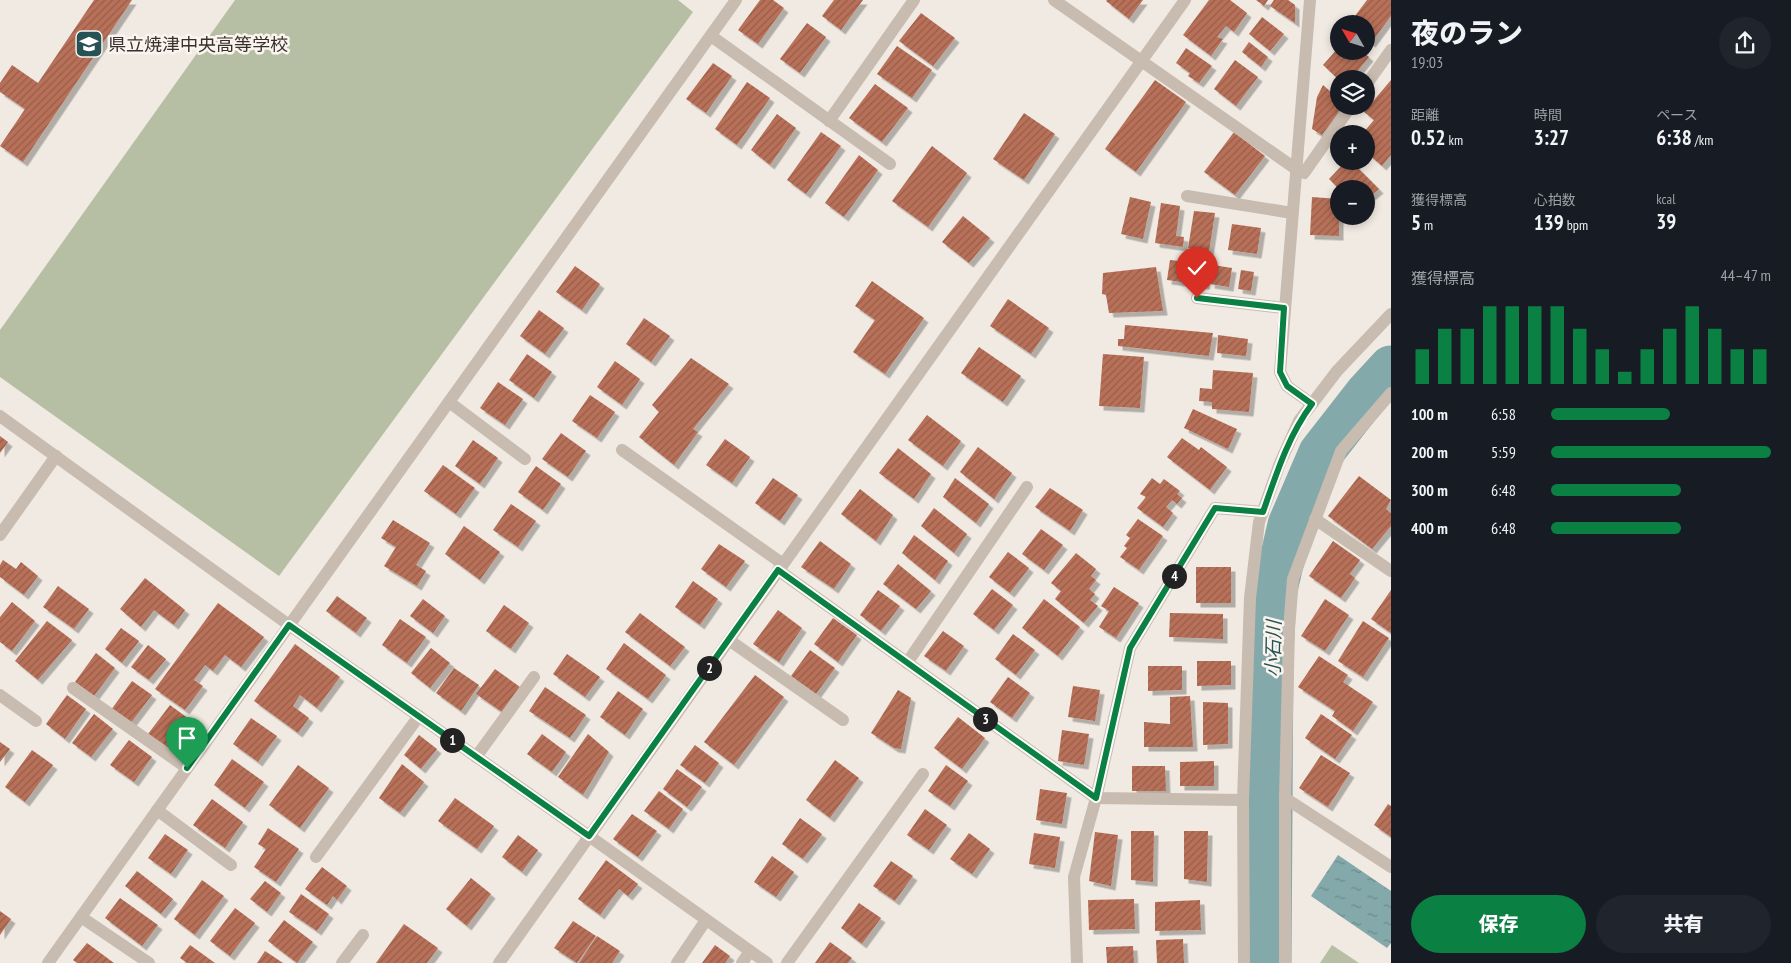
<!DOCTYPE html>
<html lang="ja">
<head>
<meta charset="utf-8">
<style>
  body { margin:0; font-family:"PT Sans Narrow","Noto Sans JP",sans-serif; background:#20242c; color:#f1f3f6; height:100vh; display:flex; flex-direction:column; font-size:19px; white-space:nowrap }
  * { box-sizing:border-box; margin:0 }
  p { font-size:16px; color:#9ea1a6 }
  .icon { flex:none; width:28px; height:28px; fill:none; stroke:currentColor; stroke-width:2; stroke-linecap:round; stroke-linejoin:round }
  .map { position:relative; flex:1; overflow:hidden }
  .sheet { display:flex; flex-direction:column; background:#171b24; width:400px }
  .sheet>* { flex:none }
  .needle { width:32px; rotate:309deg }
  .buttons { position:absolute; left:1330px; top:15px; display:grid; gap:10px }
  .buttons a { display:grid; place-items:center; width:45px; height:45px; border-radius:50%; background:#171b24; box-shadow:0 2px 8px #0003; font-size:25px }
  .pin { position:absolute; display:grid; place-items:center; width:42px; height:42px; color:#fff; margin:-51px -21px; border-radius:50% 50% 50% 0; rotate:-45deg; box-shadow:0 0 5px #0007 }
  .pin .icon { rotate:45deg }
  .km { position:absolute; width:25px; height:25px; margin:-12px; border-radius:50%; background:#222; color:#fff; font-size:14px; line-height:25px; text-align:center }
  .round { display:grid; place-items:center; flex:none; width:52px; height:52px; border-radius:26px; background:#20242c }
  .overview { display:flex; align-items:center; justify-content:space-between; height:85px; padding:0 20px }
  h1 { font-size:28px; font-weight:800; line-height:38px }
  .stats { display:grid; grid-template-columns:repeat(3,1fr); gap:8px; height:85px; padding:5px 20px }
  .stats div { display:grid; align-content:center }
  .stats b { font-size:21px; font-weight:800 }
  .stats small { font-size:14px; font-weight:400 }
  .stats p { font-size:14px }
  .chart { height:140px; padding:10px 20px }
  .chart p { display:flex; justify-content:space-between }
  .chart svg { width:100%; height:90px; margin-top:5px; stroke:#0b8043; stroke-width:6 }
  .cta { display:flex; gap:10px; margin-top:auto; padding:10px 20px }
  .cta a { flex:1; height:58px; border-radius:30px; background:#0b8043; color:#fff; font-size:20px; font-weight:800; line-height:58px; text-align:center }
  .cta a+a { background:#20242c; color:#f1f3f6 }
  ul { padding:0 20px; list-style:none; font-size:16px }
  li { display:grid; grid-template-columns:80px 60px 1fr; align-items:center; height:38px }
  li i { height:12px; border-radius:6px; background:#0b8043 }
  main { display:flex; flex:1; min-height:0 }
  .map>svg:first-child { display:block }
  .pitch { fill:#b6bfa3 }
  .water { fill:url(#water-ripples) }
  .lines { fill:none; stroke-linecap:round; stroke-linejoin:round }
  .river { stroke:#84a9ab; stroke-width:45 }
  .building { fill:url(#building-hatch); filter:url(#shadow) }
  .service { stroke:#c8bbaf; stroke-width:12 }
  .minor { stroke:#c8bbaf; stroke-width:12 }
  .tertiary { stroke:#c8bbaf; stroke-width:12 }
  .route-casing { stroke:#fff; stroke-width:10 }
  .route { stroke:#0b8043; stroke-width:6 }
  .labels { text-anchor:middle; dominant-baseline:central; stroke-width:5; stroke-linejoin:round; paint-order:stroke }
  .poi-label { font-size:18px; fill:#38302c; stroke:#f9f4ee; text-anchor:start }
  .water-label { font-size:19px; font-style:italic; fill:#265255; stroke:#f9f4ee }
</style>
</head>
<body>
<main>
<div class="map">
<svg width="1391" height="963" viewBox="0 0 1391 963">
  <defs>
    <pattern id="water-ripples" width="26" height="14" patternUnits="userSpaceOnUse" patternTransform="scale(1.25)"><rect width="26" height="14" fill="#84a9ab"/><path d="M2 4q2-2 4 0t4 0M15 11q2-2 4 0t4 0" fill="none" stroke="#6d8a8b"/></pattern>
    <pattern id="building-hatch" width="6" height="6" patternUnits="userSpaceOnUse" patternTransform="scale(1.25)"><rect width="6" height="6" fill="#b87159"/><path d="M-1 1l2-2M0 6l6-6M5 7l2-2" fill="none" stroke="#975d4a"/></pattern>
    <filter id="shadow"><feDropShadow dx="4.5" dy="4.5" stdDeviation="0" flood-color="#0004"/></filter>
  </defs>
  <rect width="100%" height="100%" fill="#f1eae2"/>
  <g class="pitch">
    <path d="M235 0H678L693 12 279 576 0 377V330Z"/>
    <path d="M1332 945 1359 963H1320Z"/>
  </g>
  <path class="water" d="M1338 855 1391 891V943L1387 948 1311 896Z"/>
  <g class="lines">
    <path class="river" d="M1269 963 1271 655 1274 594 1290 525 1321 453 1367 394 1391 368"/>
  </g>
  <g class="building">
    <path d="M94 0H132L23 162 0 146 25 109 0 92V83L12 65 38 83Z"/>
    <path d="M760 0H773L784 8 758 44 738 30Z"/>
    <path d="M834 0H863L841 30 822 16Z"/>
    <path d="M1107 0H1143L1129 19 1106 1Z"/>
    <path d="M1209 0H1230L1247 13 1234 32 1226 26 1217 37 1223 39 1211 56 1183 35Z"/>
    <path d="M1256 0H1268L1264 6Z"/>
    <path d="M1274 0H1288L1295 5V23L1270 6Z"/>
    <path d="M1367 0H1391V16L1371 43 1366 39V24H1349Z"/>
    <path d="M921 13 955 38 933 66 899 41Z"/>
    <path d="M1262 17 1284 34 1270 51 1249 34Z"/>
    <path d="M807 23 826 37 800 73 780 59Z"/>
    <path d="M1249 42 1268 57 1261 67 1242 52Z"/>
    <path d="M897 46 932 70 912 98 877 74Z"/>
    <path d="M1339 47V51H1362L1369 57 1351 79H1338L1323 65Z"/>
    <path d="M1186 48 1212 66 1199 83 1188 76 1190 73 1176 63Z"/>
    <path d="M1235 60 1258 77 1236 106 1214 89Z"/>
    <path d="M713 63 732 76 706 113 686 99Z"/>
    <path d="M1155 80 1186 102 1136 172 1105 149Z"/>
    <path d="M1391 80V155L1382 166 1366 152V134H1362L1374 120 1364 112Z"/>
    <path d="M747 82 770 98 737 145 715 129Z"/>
    <path d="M875 84 908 108 882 142 849 118Z"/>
    <path d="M1323 85 1331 92 1336 88 1339 91V106H1343L1322 135 1312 129 1317 97Z"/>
    <path d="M1024 113 1055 134 1024 180 993 159Z"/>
    <path d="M777 114 796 128 770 165 751 150Z"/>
    <path d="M821 132 841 146 806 194 787 180Z"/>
    <path d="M1234 132 1265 156 1235 195 1204 172Z"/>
    <path d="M932 146 967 173 928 227 892 201Z"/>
    <path d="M859 155 878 170 844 217 825 203Z"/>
    <path d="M1346 161H1351L1379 189 1366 200V189H1339L1329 179Z"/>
    <path d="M1130 197 1151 202 1143 239 1121 234Z"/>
    <path d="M1312 197 1339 199V236L1310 235Z"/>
    <path d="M1161 203 1180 206 1176 236 1184 237 1183 247 1155 243Z"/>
    <path d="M1194 211 1215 213 1209 252 1188 248Z"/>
    <path d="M963 216 990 238 969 263 942 242Z"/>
    <path d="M1232 224 1261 228 1257 254 1228 250Z"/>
    <path d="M1170 260 1207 264 1205 285 1167 280Z"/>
    <path d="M1213 265 1232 268 1229 287 1210 284Z"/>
    <path d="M575 266 600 284 582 310 556 292Z"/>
    <path d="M1156 267 1163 311 1109 313 1106 295 1102 294 1103 273Z"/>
    <path d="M1241 270 1254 272 1251 291 1238 289Z"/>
    <path d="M872 281 924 318 885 374 853 352 875 320 855 306Z"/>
    <path d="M1008 299 1049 328 1031 354 990 326Z"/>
    <path d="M539 310 564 328 545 354 520 336Z"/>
    <path d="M644 318 670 336 651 362 626 344Z"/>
    <path d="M1125 325 1213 333 1209 356 1118 346V339H1124Z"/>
    <path d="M1218 335 1248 339 1246 356 1217 353Z"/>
    <path d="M979 347 1021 376 1003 402 961 373Z"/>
    <path d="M527 354 552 372 534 398 509 380Z"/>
    <path d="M1103 354 1144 357 1140 408 1099 406Z"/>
    <path d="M691 358 729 384 693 429 698 432 674 465 639 437 659 412 652 405Z"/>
    <path d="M615 361 640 379 622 405 597 387Z"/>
    <path d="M1213 370 1253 373 1249 412 1212 409V402L1199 401 1200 388 1212 389Z"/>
    <path d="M498 382 523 399 505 425 480 408Z"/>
    <path d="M590 395 615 412 597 438 572 421Z"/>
    <path d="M1193 409 1237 429 1228 449 1184 428Z"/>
    <path d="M927 415 961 441 943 466 908 440Z"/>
    <path d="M561 433 586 451 568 477 542 459Z"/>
    <path d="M0 436 8 442 0 453Z"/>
    <path d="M1182 438 1199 450 1201 447 1227 467 1210 490 1167 457Z"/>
    <path d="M725 439 750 457 732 483 706 465Z"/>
    <path d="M473 440 498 458 480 484 455 466Z"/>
    <path d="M978 447 1012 473 994 499 960 472Z"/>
    <path d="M898 448 931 474 914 499 879 473Z"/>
    <path d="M443 465 475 488 456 514 424 491Z"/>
    <path d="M536 466 561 484 543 510 518 492Z"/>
    <path d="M1359 476 1391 500 1386 509 1391 513V526L1372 549 1328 516Z"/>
    <path d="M773 478 798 495 780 521 755 503Z"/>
    <path d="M955 478 989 504 976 523 943 497Z"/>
    <path d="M1152 478 1160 484 1164 479 1180 491 1177 494 1182 498 1177 504 1172 500 1166 507 1173 513 1163 527 1137 508 1146 497 1140 494Z"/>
    <path d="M1050 488 1083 510 1070 531 1035 507Z"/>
    <path d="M860 489 893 515 876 541 841 514Z"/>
    <path d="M511 504 536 521 518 547 493 530Z"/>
    <path d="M934 508 967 534 954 553 921 526Z"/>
    <path d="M1138 519 1163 536 1139 570 1120 557 1127 548 1124 546 1130 538 1126 535Z"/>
    <path d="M393 520 430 543 416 565 426 571 417 586 384 566 396 547 381 538Z"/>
    <path d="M464 526 500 552 480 580 445 554Z"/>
    <path d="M1041 529 1063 545 1044 570 1022 554Z"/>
    <path d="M914 535 948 561 935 580 902 553Z"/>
    <path d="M820 541 851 564 834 589 801 567Z"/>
    <path d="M1333 541 1360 560 1350 574 1355 578 1341 598 1309 576Z"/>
    <path d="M719 544 745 561 726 587 701 569Z"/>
    <path d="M1008 552 1029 568 1010 593 989 577Z"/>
    <path d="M1076 553 1096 569 1091 576 1096 580 1089 589 1095 594 1090 600 1098 606 1084 623 1055 599 1061 591 1051 583Z"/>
    <path d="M3 560 16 569 21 562 38 576 24 595 0 577V565Z"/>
    <path d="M898 564 931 591 916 609 883 584Z"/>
    <rect x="1196" y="567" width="35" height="36"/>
    <path d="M145 578 185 610 174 625 154 610 141 627 120 609Z"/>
    <path d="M693 581 718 599 700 625 675 607Z"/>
    <path d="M58 586 89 609 74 629 43 607Z"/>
    <path d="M1114 587 1139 603 1116 638 1099 627 1109 611 1101 606Z"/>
    <path d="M992 589 1013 605 994 630 973 614Z"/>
    <path d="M878 590 900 606 881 631 860 615Z"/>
    <path d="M1391 590V633L1371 619Z"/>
    <path d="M337 596 367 618 356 633 326 611Z"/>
    <path d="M423 599 445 616 433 633 410 616Z"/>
    <path d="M1044 599 1080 627 1058 656 1022 628Z"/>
    <path d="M1325 599 1349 615 1325 651 1301 636Z"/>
    <path d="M12 602 35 621 12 651 0 642V617Z"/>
    <path d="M218 603 264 637 241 667 225 655 213 671 205 665 194 680 203 686 185 710 155 689Z"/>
    <path d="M504 605 529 623 511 649 486 631Z"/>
    <path d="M778 610 802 628 779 662 753 644Z"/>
    <path d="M640 613 685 647 670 666 625 632Z"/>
    <path d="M1170 613 1223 614V639L1169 637Z"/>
    <path d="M833 618 857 635 838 662 814 644Z"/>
    <path d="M400 619 426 637 407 663 382 645Z"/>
    <path d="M47 621 72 640 38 680 15 661Z"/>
    <path d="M1363 621 1389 638 1363 677 1338 661Z"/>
    <path d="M121 628 139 641 122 663 105 649Z"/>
    <path d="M943 631 964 646 946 671 924 656Z"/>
    <path d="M1013 634 1035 650 1016 675 995 659Z"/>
    <path d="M624 643 666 675 648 699 606 669Z"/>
    <path d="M295 644 340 677 317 708 300 695 293 706 309 718 298 733 254 701Z"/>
    <path d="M148 645 166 659 149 680 131 667Z"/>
    <path d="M431 648 450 663 430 688 411 673Z"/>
    <path d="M810 650 835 668 816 694 791 676Z"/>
    <path d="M96 653 115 668 94 696 75 682Z"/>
    <path d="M567 654 600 677 585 697 553 674Z"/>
    <path d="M1319 656 1348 675 1343 682 1373 702 1353 731 1332 716 1335 711 1298 687Z"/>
    <path d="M1197 661H1231V685L1197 686Z"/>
    <path d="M1148 666H1182V690L1148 691Z"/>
    <path d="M454 668 479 685 461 711 436 693Z"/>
    <path d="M495 669 520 687 502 712 476 694Z"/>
    <path d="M755 675 784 697 734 765 704 742Z"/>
    <path d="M1008 677 1030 693 1012 718 990 702Z"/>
    <path d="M132 681 152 695 130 724 111 710Z"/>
    <path d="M1073 686 1100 690 1095 721 1068 717Z"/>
    <path d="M545 687 586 715 570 738 529 711Z"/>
    <path d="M898 690 911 698 901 749 894 748 871 733Z"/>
    <path d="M618 691 643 709 625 735 600 717Z"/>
    <path d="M67 695 86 709 65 739 46 724Z"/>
    <path d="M1190 696 1193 747H1144V722L1170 724V697Z"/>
    <path d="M1203 702 1228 703V744L1203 745Z"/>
    <path d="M170 705 189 719 167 748 148 734Z"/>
    <path d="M94 714 113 729 91 757 72 743Z"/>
    <path d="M1321 714 1352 735 1335 759 1305 738Z"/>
    <path d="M958 717 985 738 962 769 934 748Z"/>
    <path d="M251 718 277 736 258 762 233 744Z"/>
    <path d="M1062 730 1089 734 1084 765 1058 761Z"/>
    <path d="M542 734 566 752 552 772 527 754Z"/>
    <path d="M588 734 609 752 583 795 558 777Z"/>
    <path d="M419 735 437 749 421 769 404 755Z"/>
    <path d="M129 740 152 757 134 782 110 765Z"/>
    <path d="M0 742 10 749 0 762Z"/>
    <path d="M695 745 719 763 705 783 680 765Z"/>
    <path d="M32 750 53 765 25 802 5 787Z"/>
    <path d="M1321 755 1350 773 1328 807 1299 788Z"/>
    <path d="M232 759 264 782 245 808 214 785Z"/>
    <path d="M835 760 859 778 830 818 806 800Z"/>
    <path d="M1214 761V786H1180V762Z"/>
    <path d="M402 764 424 782 400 813 379 798Z"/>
    <path d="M298 765 329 788 300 828 269 805Z"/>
    <path d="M946 765 968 781 950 806 928 791Z"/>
    <path d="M1132 766H1165L1166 791H1132Z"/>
    <path d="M677 769 702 787 687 807 663 789Z"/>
    <path d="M1040 789 1067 793 1062 824 1036 820Z"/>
    <path d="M659 791 683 809 669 829 644 811Z"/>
    <path d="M455 798 494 826 477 849 438 821Z"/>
    <path d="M212 799 243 822 225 848 193 825Z"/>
    <path d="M1388 804 1391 806V837L1374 825Z"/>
    <path d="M925 809 947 825 929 850 907 835Z"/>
    <path d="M632 814 657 831 638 857 613 839Z"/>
    <path d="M800 818 822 834 803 859 782 844Z"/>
    <path d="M268 828 299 849 276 882 254 867 266 849 258 844Z"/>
    <path d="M1131 831H1154L1153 882 1131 880Z"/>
    <path d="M1184 831H1208L1207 882 1184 879Z"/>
    <path d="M1095 832 1118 835 1111 886 1089 881Z"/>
    <path d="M969 833 990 849 972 874 950 859Z"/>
    <path d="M1034 833 1060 837 1055 868 1029 864Z"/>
    <path d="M165 834 188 850 171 874 148 858Z"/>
    <path d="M518 835 538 850 522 872 502 857Z"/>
    <path d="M772 856 794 872 776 897 754 882Z"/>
    <path d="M606 860 638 884 628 896 619 889 600 915 578 899Z"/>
    <path d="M891 861 913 876 895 901 873 886Z"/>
    <path d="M322 867 347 886 337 900 333 896 327 905 305 889Z"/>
    <path d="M137 871 173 899 161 914 125 886Z"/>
    <path d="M471 878 491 894 467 926 446 909Z"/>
    <path d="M202 880 224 896 195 935 174 919Z"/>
    <path d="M265 881 281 893 267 912 250 899Z"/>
    <path d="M301 894 329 914 317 931 289 912Z"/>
    <path d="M120 898 158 925 142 946 105 918Z"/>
    <path d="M1134 899 1135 929 1089 930 1088 900Z"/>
    <path d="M1200 900 1201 930 1155 931V902Z"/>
    <path d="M859 903 881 918 862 944 841 928Z"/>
    <path d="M235 908 255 923 230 956 210 941Z"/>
    <path d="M0 911 11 919 0 935Z"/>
    <path d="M284 920 313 942 297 963 268 941Z"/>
    <path d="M573 921 596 936 577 963 554 948Z"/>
    <path d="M404 924 438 948 427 963H376Z"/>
    <path d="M597 936 620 951 612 963H579Z"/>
    <path d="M1183 939 1184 963H1157L1156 940Z"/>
    <path d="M830 942 852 958 848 963H815Z"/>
    <path d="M87 943 114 963H77L73 960Z"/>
    <path d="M190 945 215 963H187L180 958Z"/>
    <path d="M715 945 730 956 725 963H702Z"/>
    <path d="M1133 946 1134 963H1107L1106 947Z"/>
    <path d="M265 951 283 963H257Z"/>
  </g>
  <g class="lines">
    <g class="service">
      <path d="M1366 85 1391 50"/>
      <path d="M1296 169 1304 173 1351 106"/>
      <path d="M1285 798 1391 867"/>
    </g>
    <g class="minor">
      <path d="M1054 0 1296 169"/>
      <path d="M1310 0 1280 372 1287 386 1312 404"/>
      <path d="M711 36 890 164"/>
      <path d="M829 121 914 0"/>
      <path d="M1187 196 1292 213"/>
      <path d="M1197 298 1284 308"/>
      <path d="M449 402 525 459"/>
      <path d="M622 450 783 564"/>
      <path d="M1315 519 1391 571"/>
      <path d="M0 535 56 456"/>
      <path d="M778 570 1096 798 1243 800"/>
      <path d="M729 640 843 720"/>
      <path d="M907 663 1027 487"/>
      <path d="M73 688 187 768"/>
      <path d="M0 695 36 721"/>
      <path d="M476 757 534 677"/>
      <path d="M157 810 231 865"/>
      <path d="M589 836 767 963"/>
      <path d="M316 857 419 716"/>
      <path d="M81 917 149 963"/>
      <path d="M48 963 736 0"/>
      <path d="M342 963 363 935"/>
      <path d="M677 963 706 920"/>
      <path d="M742 963 750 951"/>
      <path d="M787 963 923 774"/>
      <path d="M1077 963 1074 877 1096 798 1130 648 1215 508 1263 512"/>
      <path d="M1244 963 1243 800 1250 598 1259 522 1280 463 1299 421 1337 371 1391 314"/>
      <path d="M1285 963V798L1289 629 1293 579 1341 451 1391 393"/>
    </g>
    <g class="tertiary">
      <path d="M0 416 289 625 589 836"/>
      <path d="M499 963 1185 0"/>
    </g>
  </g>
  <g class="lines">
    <g class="route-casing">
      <path id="route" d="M187 768 289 625 589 836 778 570 1096 798 1130 648 1215 508 1263 512C1276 475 1288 436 1312 404L1287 386 1280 372 1284 308 1197 298"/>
    </g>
    <use href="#route" class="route"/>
  </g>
  <defs>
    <g id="school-square" transform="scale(1.4375)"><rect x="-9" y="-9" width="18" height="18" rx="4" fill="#265255" stroke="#f9f4ee"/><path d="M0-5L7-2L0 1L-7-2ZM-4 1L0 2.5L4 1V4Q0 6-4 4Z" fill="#fff"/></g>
  </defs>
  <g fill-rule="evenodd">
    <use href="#school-square" x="89" y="44"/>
  </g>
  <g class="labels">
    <g class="poi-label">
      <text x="108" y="44">県立焼津中央高等学校</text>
    </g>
    <g class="water-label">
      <text transform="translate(1273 649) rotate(-89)">小石川</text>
    </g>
  </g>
</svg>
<div class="buttons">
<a><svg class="needle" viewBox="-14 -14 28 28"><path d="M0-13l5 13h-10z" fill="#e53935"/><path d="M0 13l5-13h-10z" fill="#9ea1a6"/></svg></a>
<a><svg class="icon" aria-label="layers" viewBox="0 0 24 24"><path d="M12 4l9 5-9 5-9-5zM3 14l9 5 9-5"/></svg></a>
<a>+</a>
<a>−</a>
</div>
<div class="pin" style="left:187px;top:768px;background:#1e9e55"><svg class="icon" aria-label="arrive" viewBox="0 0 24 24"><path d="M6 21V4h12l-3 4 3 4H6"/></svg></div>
<div class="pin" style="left:1197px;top:298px;background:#d93025"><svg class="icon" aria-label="check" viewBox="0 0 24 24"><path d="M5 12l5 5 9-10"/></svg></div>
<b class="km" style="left:452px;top:740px">1</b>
<b class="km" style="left:709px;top:668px">2</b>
<b class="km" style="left:985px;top:719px">3</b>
<b class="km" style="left:1174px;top:576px">4</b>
</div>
<section class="sheet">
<div class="overview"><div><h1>夜のラン</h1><p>19:03</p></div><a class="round"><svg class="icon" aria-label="share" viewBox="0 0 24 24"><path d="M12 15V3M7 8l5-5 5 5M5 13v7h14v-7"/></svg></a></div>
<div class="stats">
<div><p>距離</p><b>0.52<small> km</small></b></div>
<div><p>時間</p><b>3:27</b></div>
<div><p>ペース</p><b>6:38<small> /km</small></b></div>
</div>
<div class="stats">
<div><p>獲得標高</p><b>5<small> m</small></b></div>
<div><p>心拍数</p><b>139<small> bpm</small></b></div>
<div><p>kcal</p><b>39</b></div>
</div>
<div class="chart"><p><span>獲得標高</span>44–47 m</p>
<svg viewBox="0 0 160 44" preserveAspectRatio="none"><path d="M5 44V27M15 44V17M25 44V17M35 44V6M45 44V6M55 44V6M65 44V6M75 44V17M85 44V27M95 44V38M105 44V27M115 44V17M125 44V6M135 44V17M145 44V27M155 44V27"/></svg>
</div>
<ul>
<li><b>100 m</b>6:58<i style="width:54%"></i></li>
<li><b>200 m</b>5:59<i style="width:100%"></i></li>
<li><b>300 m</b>6:48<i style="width:59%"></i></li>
<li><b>400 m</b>6:48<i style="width:59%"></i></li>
</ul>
<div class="cta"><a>保存</a><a>共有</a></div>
</section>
</main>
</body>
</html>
